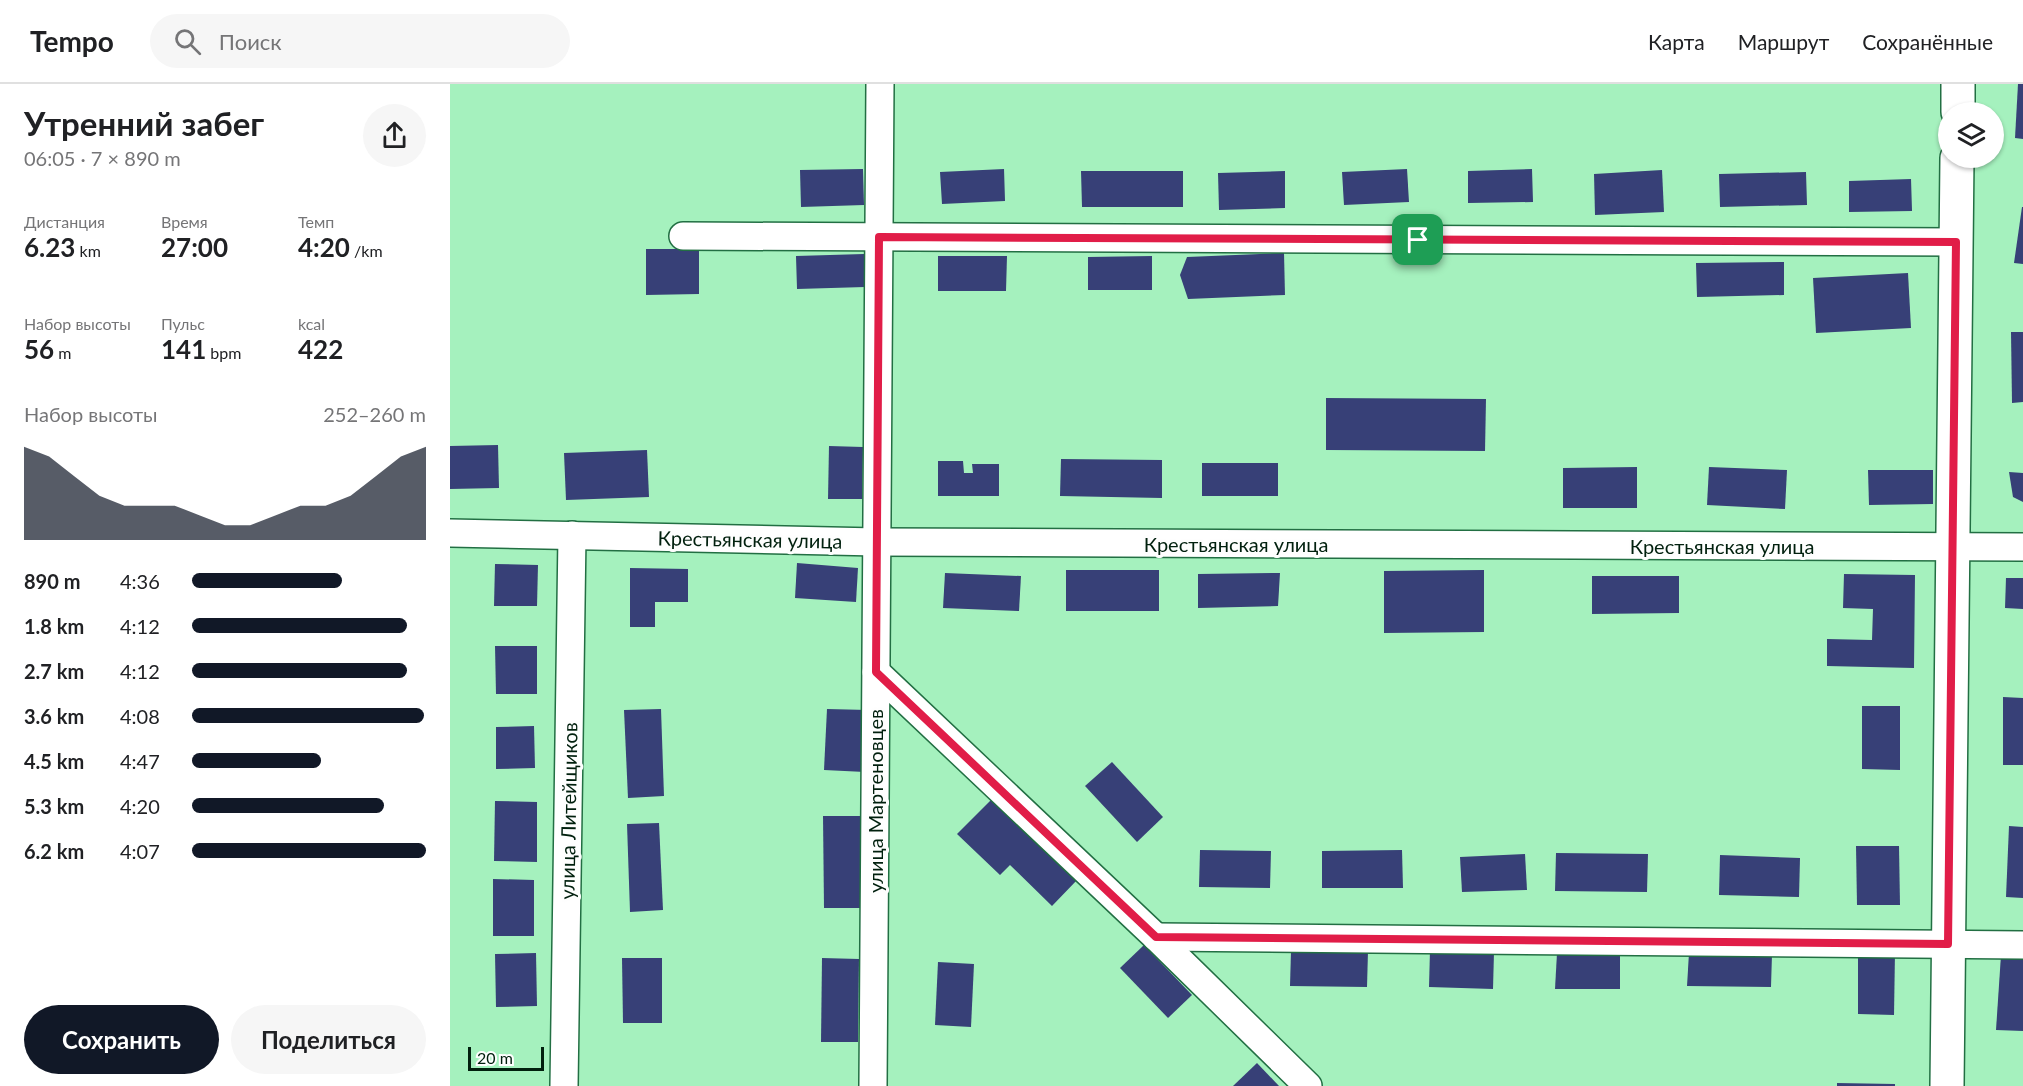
<!DOCTYPE html>
<html lang="ru">
<head>
<meta charset="utf-8">
<style>
  body { margin:0; font-family:Lato,sans-serif; background:#f6f6f6; color:#202124; height:100vh; display:flex; flex-direction:column; font-size:22px; white-space:nowrap }
  * { box-sizing:border-box; margin:0 }
  p { font-size:20px; color:#757577 }
  .icon { flex:none; width:33px; height:33px; fill:none; stroke:currentColor; stroke-width:2; stroke-linecap:round; stroke-linejoin:round }
  .map { position:relative; flex:1; overflow:hidden }
  .details { display:flex; flex-direction:column; background:#fff; width:450px }
  .details>* { flex:none }
  .controls { position:absolute; left:1488px; top:18px; display:grid; gap:12px }
  .controls a { display:grid; place-items:center; width:66px; height:66px; border-radius:50%; background:#fff; box-shadow:0 2px 4px #0004; font-size:30px }
  .scale { position:absolute; left:18px; bottom:15px; width:76px; box-sizing:border-box; padding-left:6px; border:3px solid #01200e; border-top:0; font-size:16px; line-height:21px; white-space:nowrap; color:#01200e; -webkit-text-stroke:4px #fefefe; paint-order:stroke }
  .pin { position:absolute; display:grid; place-items:center; width:51px; height:51px; color:#fff; margin:-26px; border-radius:12px; box-shadow:0 3px 9px #0006 }
  .round { display:grid; place-items:center; flex:none; width:63px; height:63px; border-radius:32px; background:#f6f6f6 }
  .headline { display:flex; align-items:center; justify-content:space-between; height:102px; padding:0 24px }
  h1 { font-size:33px; font-weight:700; line-height:45px }
  .metrics { display:grid; grid-template-columns:repeat(3,1fr); gap:9px; height:102px; padding:6px 24px }
  .metrics div { display:grid; align-content:center }
  .metrics b { font-size:26px; font-weight:700 }
  .metrics small { font-size:16px; font-weight:400 }
  .metrics p { font-size:16px }
  .chart { height:168px; padding:12px 24px }
  .chart p { display:flex; justify-content:space-between }
  .chart svg { width:100%; height:108px; margin-top:6px; fill:#111827; opacity:.7 }
  .cta { display:flex; gap:12px; margin-top:auto; padding:12px 24px }
  .cta a { flex:1; height:69px; border-radius:36px; background:#111827; color:#fff; font-size:24px; font-weight:700; line-height:69px; text-align:center }
  .cta a+a { background:#f6f6f6; color:#202124 }
  ul { padding:0 24px; list-style:none; font-size:20px }
  li { display:grid; grid-template-columns:96px 72px 1fr; align-items:center; height:45px }
  li i { height:15px; border-radius:8px; background:#111827 }
  header { display:flex; align-items:center; gap:36px; box-sizing:border-box; height:84px; padding:0 30px; background:#fff; border-bottom:2px solid #e0e0e0 }
  header strong { font-size:28px }
  nav { display:flex; gap:33px; margin-inline-start:auto; font-size:21px }
  .search { width:420px; height:54px; background:#f6f6f6; display:flex; align-items:center; gap:15px; box-sizing:border-box; padding:0 21px; border-radius:33px; color:#757577; font-size:22px }
  main { display:flex; flex:1; min-height:0 }
  .map>svg:first-child { display:block }
  .building { fill:#374077 }
  .lines { fill:none; stroke-linecap:round; stroke-linejoin:round }
  .minor-casing { stroke:#226f43; stroke-width:30 }
  .major-casing { stroke:#226f43; stroke-width:36 }
  .minor { stroke:#fff; stroke-width:27 }
  .major { stroke:#fff; stroke-width:33 }
  .route-casing { stroke:#fff; stroke-width:12 }
  .route { stroke:#e11d48; stroke-width:8 }
  .labels { text-anchor:middle; dominant-baseline:central; stroke-width:6; stroke-linejoin:round; paint-order:stroke }
  .street-label { font-size:20px; fill:#01200e; stroke:#fefefe }
</style>
</head>
<body>
<header>
<strong>Tempo</strong>
<div class="search"><svg class="icon" aria-label="search" viewBox="0 0 24 24"><circle cx="10" cy="10" r="6"/><path d="M15 15l6 6"/></svg>Поиск</div>
<nav><a>Карта</a><a>Маршрут</a><a>Сохранённые</a></nav>
</header>
<main>
<section class="details">
<div class="headline"><div><h1>Утренний забег</h1><p>06:05 · 7 × 890 m</p></div><a class="round"><svg class="icon" aria-label="share" viewBox="0 0 24 24"><path d="M12 15V3M7 8l5-5 5 5M5 13v7h14v-7"/></svg></a></div>
<div class="metrics">
<div><p>Дистанция</p><b>6.23<small> km</small></b></div>
<div><p>Время</p><b>27:00</b></div>
<div><p>Темп</p><b>4:20<small> /km</small></b></div>
</div>
<div class="metrics">
<div><p>Набор высоты</p><b>56<small> m</small></b></div>
<div><p>Пульс</p><b>141<small> bpm</small></b></div>
<div><p>kcal</p><b>422</b></div>
</div>
<div class="chart"><p><span>Набор высоты</span>252–260 m</p>
<svg viewBox="0 0 160 44" preserveAspectRatio="none"><path d="M0 44V6L10 10L20 18L30 26L40 30L50 30L60 30L70 34L80 38L90 38L100 34L110 30L120 30L130 26L140 18L150 10L160 6V44z"/></svg>
</div>
<ul>
<li><b>890 m</b>4:36<i style="width:64%"></i></li>
<li><b>1.8 km</b>4:12<i style="width:92%"></i></li>
<li><b>2.7 km</b>4:12<i style="width:92%"></i></li>
<li><b>3.6 km</b>4:08<i style="width:99%"></i></li>
<li><b>4.5 km</b>4:47<i style="width:55%"></i></li>
<li><b>5.3 km</b>4:20<i style="width:82%"></i></li>
<li><b>6.2 km</b>4:07<i style="width:100%"></i></li>
</ul>
<div class="cta"><a>Сохранить</a><a>Поделиться</a></div>
</section>
<div class="map">
<svg width="1573" height="1002" viewBox="0 0 1573 1002">
  <rect width="100%" height="100%" fill="#a5f1be"/>
  <g class="building">
    <path d="M1568 0H1573V55L1565 54Z"/>
    <path d="M413 85 414 121 351 123 350 86Z"/>
    <path d="M554 85 555 117 492 120 490 88Z"/>
    <path d="M957 85 959 118 894 121 892 88Z"/>
    <path d="M1082 85 1083 118 1018 119V87Z"/>
    <path d="M1212 86 1214 128 1145 131 1144 90Z"/>
    <path d="M631 87H733V123H632Z"/>
    <path d="M835 87V124L769 126 768 89Z"/>
    <path d="M1356 88 1357 121 1270 123 1269 90Z"/>
    <path d="M1461 95 1462 127 1399 128V97Z"/>
    <path d="M1572 123H1573V180L1564 179Z"/>
    <path d="M196 165H249V210L196 211Z"/>
    <path d="M834 169 835 211 738 215 730 191 737 173Z"/>
    <path d="M414 170 415 203 347 205 346 172Z"/>
    <path d="M488 172H557L556 207H488Z"/>
    <path d="M702 172V206H638V173Z"/>
    <path d="M1334 178V211L1247 213 1246 179Z"/>
    <path d="M1458 189 1461 244 1366 249 1363 194Z"/>
    <path d="M1561 248H1573V318L1562 319Z"/>
    <path d="M876 314 1036 315 1035 367 876 366Z"/>
    <path d="M48 361 49 404 0 405V362Z"/>
    <path d="M379 362 413 363 412 415H378Z"/>
    <path d="M197 366 199 413 116 416 114 369Z"/>
    <path d="M611 375 712 376V414L610 412Z"/>
    <path d="M488 377H513L514 389H523L522 380H549V412H488Z"/>
    <rect x="752" y="379" width="76" height="33"/>
    <path d="M1187 383V424H1113V384Z"/>
    <path d="M1259 383 1337 386 1335 425 1257 421Z"/>
    <path d="M1418 386H1483V420L1419 421Z"/>
    <path d="M1559 388 1573 389V418L1563 413Z"/>
    <path d="M347 479 408 484 406 518 345 514Z"/>
    <path d="M45 480 88 481 87 522H44Z"/>
    <path d="M180 484 238 485V518H205V543H180Z"/>
    <rect x="616" y="486" width="93" height="41"/>
    <path d="M1034 486V548L934 549V487Z"/>
    <path d="M495 489 571 492 569 527 493 524Z"/>
    <path d="M830 489 828 522 748 524V490Z"/>
    <path d="M1394 490 1465 491 1464 584 1377 582V555L1422 556 1423 525 1393 524Z"/>
    <path d="M1142 492H1229V529L1142 530Z"/>
    <path d="M1556 494H1573V525L1555 524Z"/>
    <path d="M45 562H87V610H46Z"/>
    <path d="M1553 613 1573 614V681H1553Z"/>
    <path d="M1412 622H1450V686L1412 685Z"/>
    <path d="M211 625 214 712 178 714 174 626Z"/>
    <path d="M377 625 418 626 415 688 374 686Z"/>
    <path d="M84 642 85 684 46 685V643Z"/>
    <path d="M662 678 713 733 687 758 635 702Z"/>
    <path d="M544 713 628 795 602 822 560 781 550 791 507 750Z"/>
    <path d="M45 717 87 718V778L44 777Z"/>
    <path d="M373 732H412V824H374Z"/>
    <path d="M209 739 213 826 180 828 177 740Z"/>
    <path d="M1559 742 1573 743V814L1556 813Z"/>
    <path d="M1406 762H1449L1450 821H1407Z"/>
    <path d="M750 766 821 767 820 804 749 803Z"/>
    <path d="M952 766 953 804H872V767Z"/>
    <path d="M1106 769 1198 770 1197 808 1105 807Z"/>
    <path d="M1075 770 1077 806 1012 808 1010 773Z"/>
    <path d="M1270 771 1350 774 1349 813 1269 811Z"/>
    <path d="M43 795 84 796V852H43Z"/>
    <path d="M694 861 742 911 718 934 670 884Z"/>
    <path d="M980 866 1044 868 1043 905 979 903Z"/>
    <path d="M841 867H918L917 903 840 902Z"/>
    <path d="M1445 867 1444 931 1408 930V868Z"/>
    <path d="M1170 868V905H1105L1107 869Z"/>
    <path d="M86 869 87 922 46 923 45 870Z"/>
    <path d="M1239 869 1322 870 1321 903 1237 902Z"/>
    <path d="M1551 871 1573 872V947L1546 946Z"/>
    <path d="M172 874H212V939H173Z"/>
    <path d="M372 874 409 875 408 958H371Z"/>
    <path d="M488 878 524 880 521 943 485 941Z"/>
    <path d="M807 979 829 1002H783Z"/>
    <path d="M1387 999 1445 1000V1002H1387Z"/>
  </g>
  <g class="lines">
    <g class="minor-casing">
      <g id="minor">
        <path d="M233 152 1507 158"/>
        <path d="M0 449 427 458 1573 463"/>
        <path d="M426 588 706 853 858 1002"/>
        <path d="M706 853 1573 861"/>
        <path d="M114 1002 122 451"/>
        <path d="M423 1002 430 0"/>
      </g>
    </g>
    <g class="major-casing">
      <g id="major">
        <path d="M1508 28V0"/>
        <path d="M1497 1002 1507 74"/>
      </g>
    </g>
    <use href="#minor" class="minor"/>
    <use href="#major" class="major"/>
  </g>
  <g class="lines">
    <g class="route-casing">
      <path id="route" d="M429 153 1506 158 1498 860 706 853 426 588Z"/>
    </g>
    <use href="#route" class="route"/>
  </g>
  <g class="labels">
    <g class="street-label">
      <text transform="translate(300 455) rotate(1)">Крестьянская улица</text>
      <text x="786" y="460">Крестьянская улица</text>
      <text x="1272" y="462">Крестьянская улица</text>
      <text transform="translate(425 717) rotate(-90)">улица Мартеновцев</text>
      <text transform="translate(118 727) rotate(-89)">улица Литейщиков</text>
    </g>
  </g>
</svg>
<div class="controls">
<a><svg class="icon" aria-label="layers" viewBox="0 0 24 24"><path d="M12 4l9 5-9 5-9-5zM3 14l9 5 9-5"/></svg></a>
</div>
<div class="scale">20 m</div>
<div class="pin" style="left:968px;top:156px;background:#1e9e55"><svg class="icon" aria-label="arrive" viewBox="0 0 24 24"><path d="M6 21V4h12l-3 4 3 4H6"/></svg></div>
</div>
</main>
</body>
</html>
